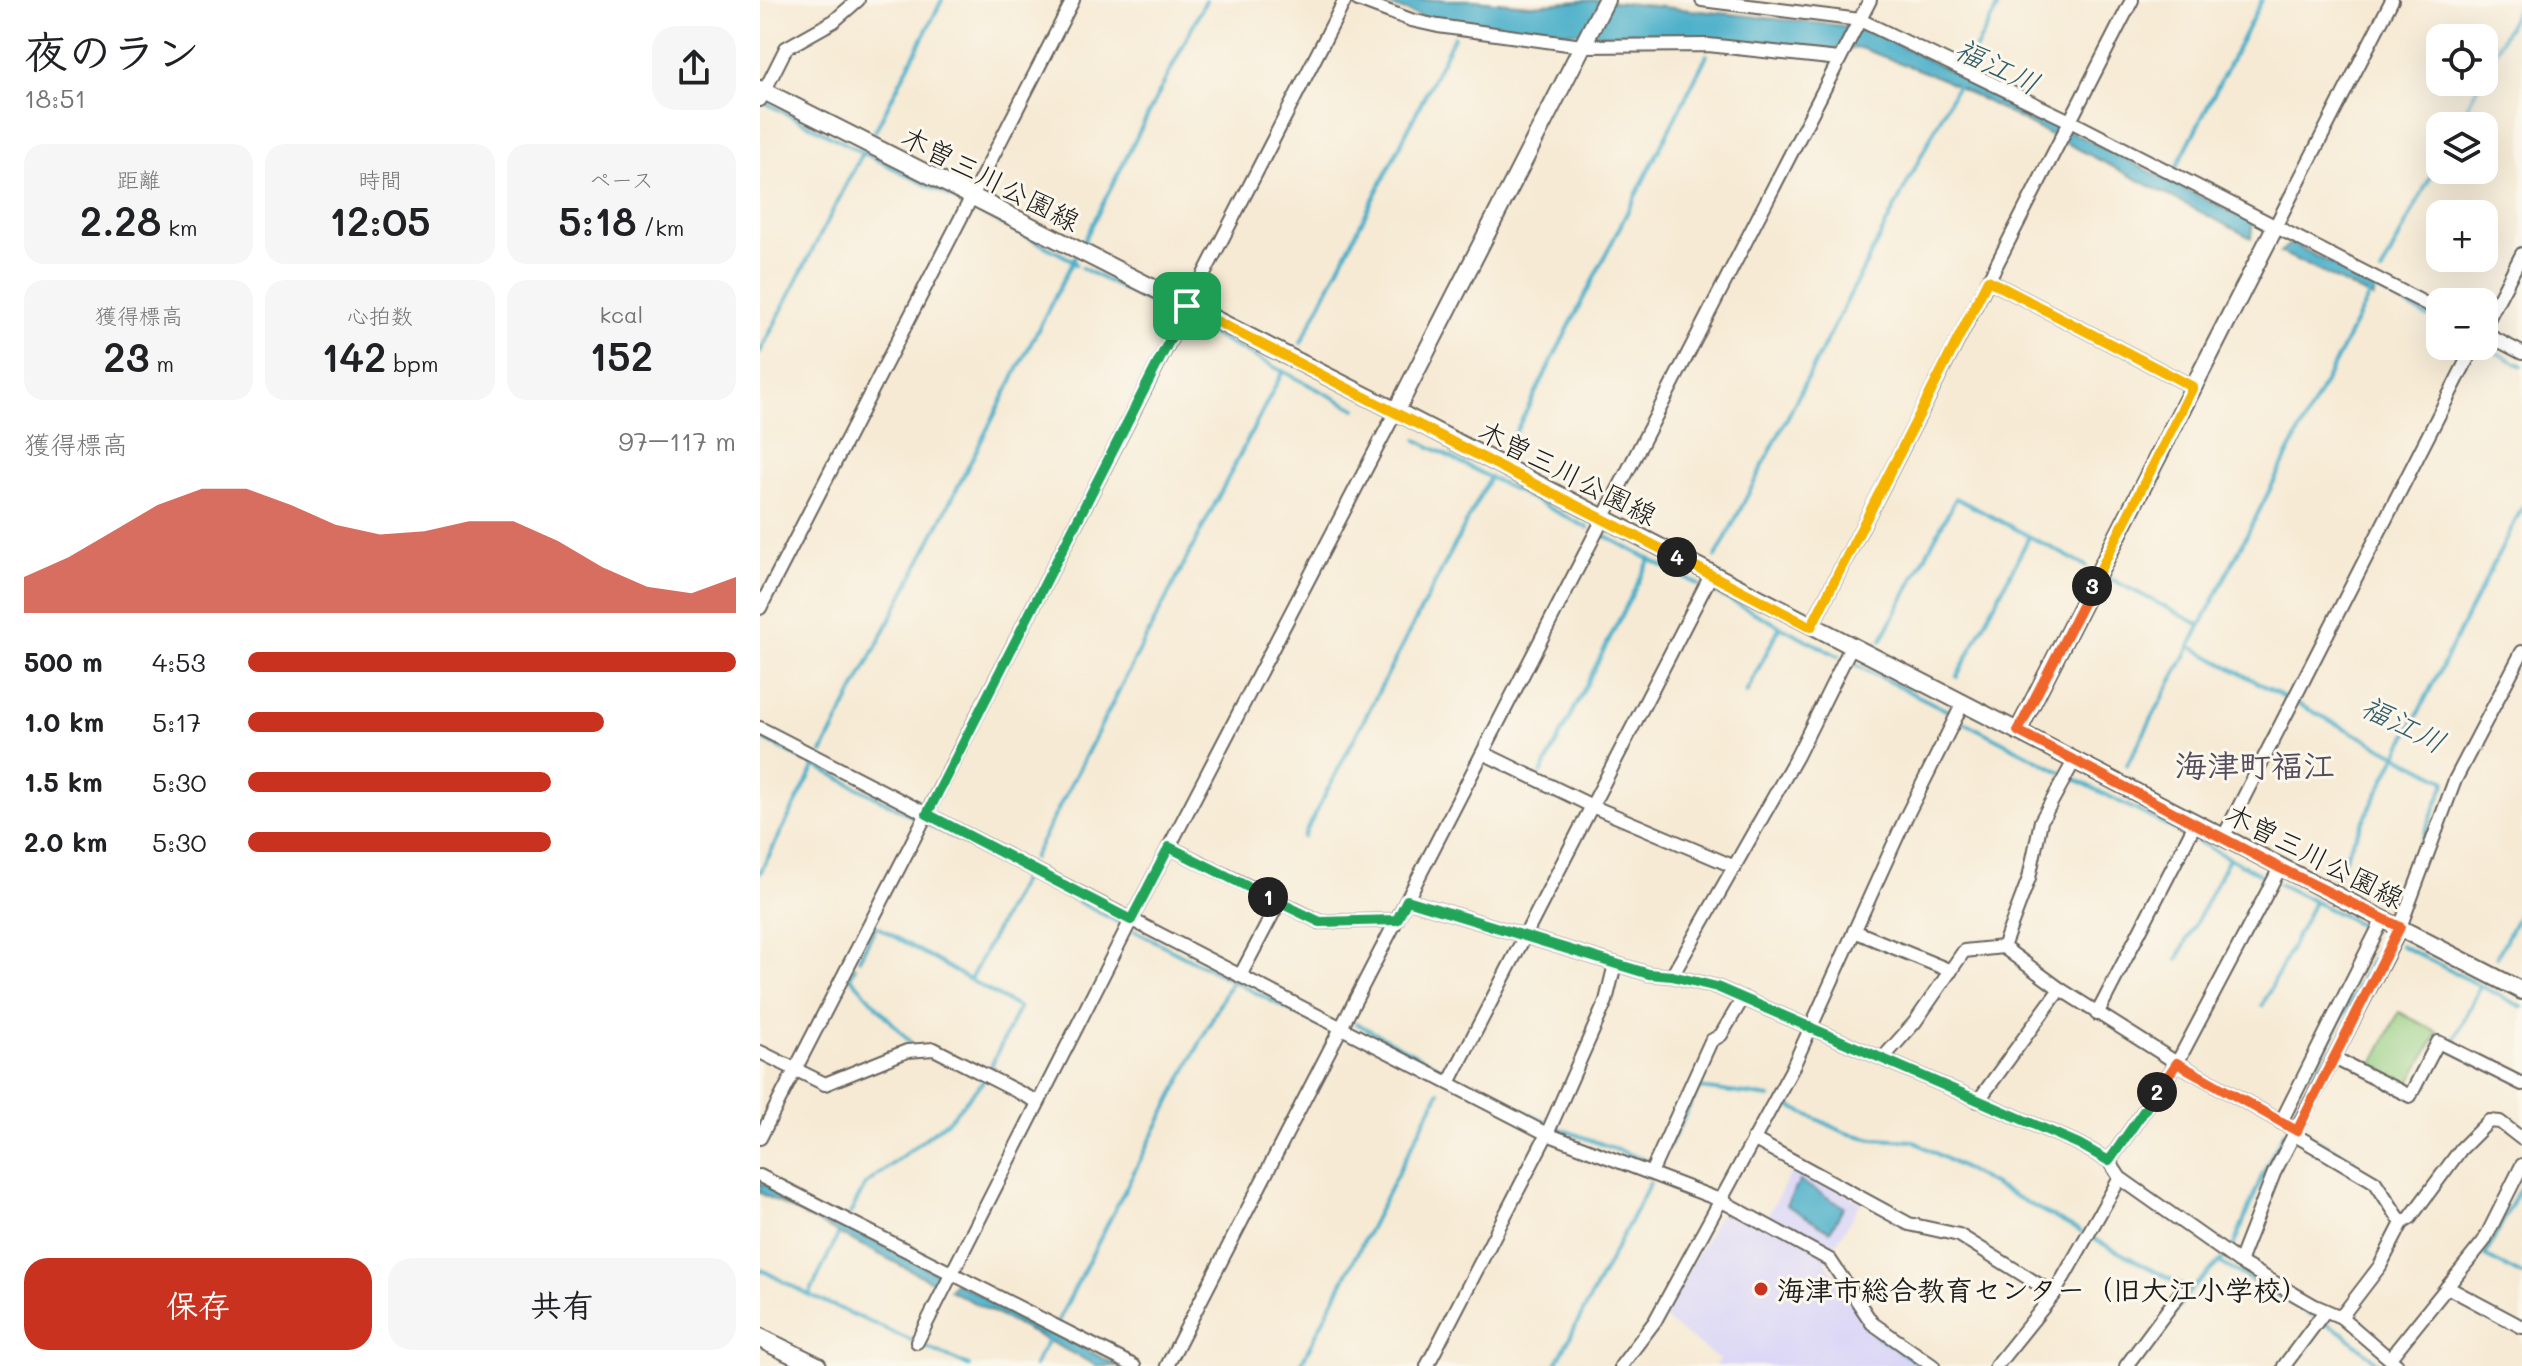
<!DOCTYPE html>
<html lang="ja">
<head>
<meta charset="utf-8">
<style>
  body { margin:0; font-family:Mali,"Klee One",sans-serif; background:#f6f6f6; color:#202124; height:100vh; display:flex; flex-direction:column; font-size:30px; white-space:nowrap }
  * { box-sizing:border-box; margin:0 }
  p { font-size:26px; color:#757577 }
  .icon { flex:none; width:44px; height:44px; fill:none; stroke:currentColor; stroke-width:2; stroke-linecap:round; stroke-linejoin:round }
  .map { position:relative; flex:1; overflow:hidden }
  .panel { display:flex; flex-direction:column; background:#fff; width:760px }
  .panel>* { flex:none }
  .buttons { position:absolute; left:1666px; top:24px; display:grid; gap:16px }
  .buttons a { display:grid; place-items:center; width:72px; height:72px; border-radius:16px; background:#fff; box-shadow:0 8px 32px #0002; font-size:40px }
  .pin { position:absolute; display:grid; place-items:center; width:68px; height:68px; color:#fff; margin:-34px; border-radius:16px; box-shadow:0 4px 12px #0006 }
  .km { position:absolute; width:40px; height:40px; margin:-20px; border-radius:50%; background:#222; color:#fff; font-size:22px; line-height:40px; text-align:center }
  .round { display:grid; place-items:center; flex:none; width:84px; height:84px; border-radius:24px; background:#f6f6f6 }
  .head { display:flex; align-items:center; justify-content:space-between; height:136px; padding:0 24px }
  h1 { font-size:44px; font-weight:600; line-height:60px }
  .metrics { display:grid; grid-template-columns:repeat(3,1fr); gap:12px; height:136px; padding:8px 24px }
  .metrics div { display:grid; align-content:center; border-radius:20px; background:#f6f6f6; text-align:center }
  .metrics b { font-size:40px; font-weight:600 }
  .metrics small { font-size:22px; font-weight:400 }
  .metrics p { font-size:22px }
  .chart { height:224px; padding:16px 24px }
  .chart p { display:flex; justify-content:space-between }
  .chart svg { width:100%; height:144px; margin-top:8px; fill:#c8321e; opacity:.7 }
  .action { display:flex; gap:16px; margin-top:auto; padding:16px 24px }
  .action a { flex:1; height:92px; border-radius:24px; background:#c8321e; color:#fff; font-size:32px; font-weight:600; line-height:92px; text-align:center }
  .action a+a { background:#f6f6f6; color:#202124 }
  ul { padding:0 24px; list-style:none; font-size:26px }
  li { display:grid; grid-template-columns:128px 96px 1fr; align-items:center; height:60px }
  li i { height:20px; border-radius:10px; background:#c8321e }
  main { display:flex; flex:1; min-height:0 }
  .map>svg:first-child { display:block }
  .built { fill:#dad6f7 }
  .green { fill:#96ce82; stroke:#59754f; stroke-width:2 }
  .water { fill:#4aafc9; stroke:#336672; stroke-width:2 }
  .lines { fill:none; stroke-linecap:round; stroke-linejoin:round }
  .stream { stroke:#4aafc9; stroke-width:4 }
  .street-casing { stroke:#68645c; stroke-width:16 }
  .secondary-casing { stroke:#68645c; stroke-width:20 }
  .primary-casing { stroke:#68645c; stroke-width:22 }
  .street { stroke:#fff; stroke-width:12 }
  .secondary { stroke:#fff; stroke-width:16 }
  .primary { stroke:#fff; stroke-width:18 }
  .split-1-casing { stroke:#fff; stroke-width:16 }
  .split-2-casing { stroke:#fff; stroke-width:16 }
  .split-3-casing { stroke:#fff; stroke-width:16 }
  .split-4-casing { stroke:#fff; stroke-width:16 }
  .split-5-casing { stroke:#fff; stroke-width:16 }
  .split-1 { stroke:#22a559; stroke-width:10 }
  .split-2 { stroke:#22a559; stroke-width:10 }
  .split-3 { stroke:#f0652b; stroke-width:10 }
  .split-4 { stroke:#f5b400; stroke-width:10 }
  .split-5 { stroke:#f5b400; stroke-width:10 }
  .poi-dot { fill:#c8321e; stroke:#fbf7ec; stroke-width:3 }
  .labels { text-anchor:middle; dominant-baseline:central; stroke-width:6; stroke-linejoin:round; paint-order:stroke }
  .street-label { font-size:28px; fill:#1c1c1c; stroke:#fbf7ec }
  .poi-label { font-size:28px; font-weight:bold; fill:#1c1c1c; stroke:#fbf7ec; text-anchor:start }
  .water-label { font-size:30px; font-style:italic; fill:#315e6a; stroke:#fbf7ec }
  .quarter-label { font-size:32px; font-weight:bold; fill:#534c5d; stroke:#fbf7ec }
</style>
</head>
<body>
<main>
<section class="panel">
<div class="head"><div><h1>夜のラン</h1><p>18:51</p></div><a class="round"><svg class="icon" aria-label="share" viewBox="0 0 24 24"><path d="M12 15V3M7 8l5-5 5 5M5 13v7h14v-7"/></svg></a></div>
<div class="metrics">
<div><p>距離</p><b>2.28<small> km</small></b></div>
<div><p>時間</p><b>12:05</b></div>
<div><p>ペース</p><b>5:18<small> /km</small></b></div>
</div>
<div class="metrics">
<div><p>獲得標高</p><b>23<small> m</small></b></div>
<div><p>心拍数</p><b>142<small> bpm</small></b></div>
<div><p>kcal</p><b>152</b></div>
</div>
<div class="chart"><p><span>獲得標高</span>97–117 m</p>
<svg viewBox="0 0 160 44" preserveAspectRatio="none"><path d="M0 44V33L10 27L20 19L30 11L40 6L50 6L60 11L70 17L80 20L90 19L100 16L110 16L120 22L130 30L140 36L150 38L160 33V44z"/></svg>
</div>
<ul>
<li><b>500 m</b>4:53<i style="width:100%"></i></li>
<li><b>1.0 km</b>5:17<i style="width:73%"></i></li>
<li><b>1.5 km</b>5:30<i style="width:62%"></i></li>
<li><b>2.0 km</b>5:30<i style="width:62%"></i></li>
</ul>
<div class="action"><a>保存</a><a>共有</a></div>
</section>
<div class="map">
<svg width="1762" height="1366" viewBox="0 0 1762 1366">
  <rect width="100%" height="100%" fill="#fbf7ec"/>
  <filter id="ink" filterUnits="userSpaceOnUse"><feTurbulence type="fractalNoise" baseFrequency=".0125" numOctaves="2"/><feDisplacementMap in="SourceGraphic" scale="16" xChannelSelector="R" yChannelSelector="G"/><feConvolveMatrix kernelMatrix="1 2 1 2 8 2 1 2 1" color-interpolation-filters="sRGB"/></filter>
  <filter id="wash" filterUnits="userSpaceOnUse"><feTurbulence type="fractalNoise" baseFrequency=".006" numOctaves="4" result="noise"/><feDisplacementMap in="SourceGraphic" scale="32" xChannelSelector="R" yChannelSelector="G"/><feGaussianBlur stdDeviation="1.8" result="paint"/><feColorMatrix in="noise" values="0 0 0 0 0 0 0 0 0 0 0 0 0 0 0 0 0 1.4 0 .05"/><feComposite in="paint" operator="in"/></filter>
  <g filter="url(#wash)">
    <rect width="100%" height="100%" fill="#f6ead4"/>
    <path class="built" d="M1035 1166 1101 1202 1066 1262 1113 1334 1152 1362 1149 1366H955L959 1360 902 1317 960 1213 970 1210 1001 1227Z"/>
    <path class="green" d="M1639 1012 1678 1032 1646 1090 1609 1071Z"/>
    <g class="water">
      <path d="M612 0H712L771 5 836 0 1085 26 1112 32 1493 223 1491 238 1180 78 1101 48 1070 49 748 28 670 19Z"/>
      <path d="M1531 243 1617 287 1613 298 1520 252Z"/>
      <path d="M1040 1181 1084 1207 1070 1231 1026 1205Z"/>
      <path d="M0 1182 182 1276 179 1285 0 1193Z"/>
      <path d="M195 1282 358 1366H337L189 1290Z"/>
    </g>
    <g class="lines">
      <g class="stream">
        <path d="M1209 62 1241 0"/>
        <path d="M1724 73 1762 0"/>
        <path d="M6 103 202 203"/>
        <path d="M1697 126 1720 82"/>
        <path d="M115 131 182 0"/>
        <path d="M1416 168 1502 0"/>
        <path d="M213 209 314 261 316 265"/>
        <path d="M324 241 446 0"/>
        <path d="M322 268 415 316"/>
        <path d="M1621 273 1680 158"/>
        <path d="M1613 292 1618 290 1680 323"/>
        <path d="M427 322 596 409"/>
        <path d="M541 343 694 37"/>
        <path d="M1724 346 1762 366"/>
        <path d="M0 352 103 152"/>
        <path d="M657 440 828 528"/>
        <path d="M748 447 947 55"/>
        <path d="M841 534 939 585"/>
        <path d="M956 557 1202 76"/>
        <path d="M1351 579 1440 625"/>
        <path d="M950 590 1078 656"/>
        <path d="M1121 641 1196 498 1326 566"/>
        <path d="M1090 662 1188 711"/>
        <path d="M1197 677 1269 537"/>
        <path d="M986 693 1020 626"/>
        <path d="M1526 698 1430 646 1614 286"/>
        <path d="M1538 704 1686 781 1635 906"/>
        <path d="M1204 722 1301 772"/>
        <path d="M0 737 45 761"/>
        <path d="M62 753 315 257"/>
        <path d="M52 764 156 818"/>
        <path d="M1367 765 1430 647"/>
        <path d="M781 774 890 559"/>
        <path d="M1311 777 1423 834"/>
        <path d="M169 825 362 924"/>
        <path d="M543 837 730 477"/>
        <path d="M1435 840 1507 878"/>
        <path d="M273 858 523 371"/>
        <path d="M0 873 57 762"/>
        <path d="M1575 877 1762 508"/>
        <path d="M1519 884 1611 930"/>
        <path d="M375 931 565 1028"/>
        <path d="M1640 945 1762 1007"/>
        <path d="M1737 957 1762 908"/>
        <path d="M99 959 116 926 210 980"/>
        <path d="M1417 960 1469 858"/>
        <path d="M95 967 90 977 150 1042"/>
        <path d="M1502 1006 1554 902"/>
        <path d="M596 1023 688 1072"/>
        <path d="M1679 1036 1693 1043 1720 987"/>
        <path d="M228 1072 259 1008 210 980 265 874"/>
        <path d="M701 1079 786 1122"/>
        <path d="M1021 1102 1086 1133 1113 1139 1153 1141 1321 1232"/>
        <path d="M1529 1122 1626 931"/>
        <path d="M798 1128 888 1161"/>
        <path d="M1546 1134 1593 1159"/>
        <path d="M909 1146 939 1088 1010 1097"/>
        <path d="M1762 1184 1725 1256 1762 1275"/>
        <path d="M90 1214 105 1185 189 1120 224 1080"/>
        <path d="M1332 1238 1431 1290"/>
        <path d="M1473 1247 1503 1173 1524 1132"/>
        <path d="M1464 1258 1459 1262 1552 1315"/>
        <path d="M0 1269 49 1295 209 1366"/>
        <path d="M49 1295 78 1235"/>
        <path d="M298 1321 472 980"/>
        <path d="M1566 1323 1584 1334 1621 1366"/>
        <path d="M1115 1334 1162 1366"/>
        <path d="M274 1366 292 1332"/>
        <path d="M540 1366 679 1092"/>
        <path d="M795 1366 890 1183"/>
        <path d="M1375 1366 1431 1290 1459 1262"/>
      </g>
    </g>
  </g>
  <g filter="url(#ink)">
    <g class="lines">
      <g class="street-casing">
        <g id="street">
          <path d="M598 0 651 20 678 26 822 46 948 45 1079 59"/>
          <path d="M942 0 1100 20 1310 121 1680 311"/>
          <path d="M0 100 26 48 74 21 98 0"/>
          <path d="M1515 227 1632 0"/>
          <path d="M1228 280 1433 387"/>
          <path d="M1724 327 1762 254"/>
          <path d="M1724 333 1762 353"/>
          <path d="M0 608 313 0"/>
          <path d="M1051 627 1372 0"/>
          <path d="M0 728 787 1134 960 1200 1070 1260 1112 1323 1173 1366"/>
          <path d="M723 753 834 807 975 867"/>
          <path d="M1463 838 1714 346"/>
          <path d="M409 847 560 922 637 920"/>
          <path d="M647 900 889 974 912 976 957 987 1319 1144 1349 1161 1360 1178 1479 1262 1553 1305 1581 1317 1638 1366"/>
          <path d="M1094 931 1191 971"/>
          <path d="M480 976 519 902"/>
          <path d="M912 976 1037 756 1091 647"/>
          <path d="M1300 989 1417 1063 1537 1131"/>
          <path d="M1337 1014 1435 824"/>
          <path d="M0 1052 65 1084 147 1051 174 1049 278 1102"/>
          <path d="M1123 1058 1155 1022 1204 951 1243 947"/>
          <path d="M1574 1058 1650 1096 1678 1042 1762 1084"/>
          <path d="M689 1083 951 575"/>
          <path d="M1218 1101 1300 989 1243 947 1269 878 1281 821 1314 761"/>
          <path d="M1521 1122 1623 919"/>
          <path d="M1535 1135 1615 1182 1642 1223 1620 1266 1581 1317"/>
          <path d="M0 1138 585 0"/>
          <path d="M993 1139 1149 1224 1199 1235 1294 1294"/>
          <path d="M1349 1161 1417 1063 1520 868"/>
          <path d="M891 1173 951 1041 961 1035 983 998"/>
          <path d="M0 1176 374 1366"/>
          <path d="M1642 1223 1650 1218 1701 1149 1729 1121 1740 1122 1762 1139"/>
          <path d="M1479 1262 1514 1173 1636 938 1695 780 1762 652"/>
          <path d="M1687 1287 1762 1327"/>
          <path d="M157 1342 371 920 636 411"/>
          <path d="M1630 1358 1724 1241 1762 1165"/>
          <path d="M407 1366 1110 0"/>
          <path d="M667 1366 787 1134 846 1001 855 964"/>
          <path d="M861 1366 895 1321 1031 1071 1146 817 1203 703"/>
          <path d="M1236 1366 1294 1294 1360 1178"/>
          <path d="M1366 1366 1421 1292"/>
          <path d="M1524 1366 1565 1311"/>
        </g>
      </g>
      <g class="secondary-casing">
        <g id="secondary">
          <path d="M0 89 636 411 1762 991"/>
          <path d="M636 411 846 0"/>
          <path d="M1258 731 1515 227"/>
        </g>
      </g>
      <g class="primary-casing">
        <path id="primary" d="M0 1338 57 1366"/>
      </g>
      <use href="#street" class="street"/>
      <use href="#secondary" class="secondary"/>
      <use href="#primary" class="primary"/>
    </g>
  </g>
  <g class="lines" filter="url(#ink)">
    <g class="split-1-casing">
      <path id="split-1" d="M427 306 167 814 371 920 409 847 508 897"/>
    </g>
    <g class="split-2-casing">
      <path id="split-2" d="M508 897 560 922 637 920 647 900 889 974 912 976 957 987 1319 1144 1349 1161 1397 1092"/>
    </g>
    <g class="split-3-casing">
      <path id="split-3" d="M1332 586 1258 731 1520 868 1640 927 1537 1131 1417 1063 1397 1092"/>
    </g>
    <g class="split-4-casing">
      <path id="split-4" d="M917 557 1051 627 1228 280 1433 387 1332 586"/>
    </g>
    <g class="split-5-casing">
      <path id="split-5" d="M427 306 917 557"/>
    </g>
    <use href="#split-1" class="split-1"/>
    <use href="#split-2" class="split-2"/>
    <use href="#split-3" class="split-3"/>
    <use href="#split-4" class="split-4"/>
    <use href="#split-5" class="split-5"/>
  </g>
  <circle class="poi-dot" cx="1001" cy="1289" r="8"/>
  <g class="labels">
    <g class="street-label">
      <text transform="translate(231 178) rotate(27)">木曽三川公園線</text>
      <text transform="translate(808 472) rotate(27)">木曽三川公園線</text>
      <text transform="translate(1555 855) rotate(27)">木曽三川公園線</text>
    </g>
    <g class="poi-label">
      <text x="1017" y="1289">海津市総合教育センター（旧大江小学校）</text>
    </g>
    <g class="water-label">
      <text transform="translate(1238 65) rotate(26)">福江川</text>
      <text transform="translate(1644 723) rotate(27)">福江川</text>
    </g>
    <g class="quarter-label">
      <text x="1495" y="764">海津町福江</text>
    </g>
  </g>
</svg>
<div class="buttons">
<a><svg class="icon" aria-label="locate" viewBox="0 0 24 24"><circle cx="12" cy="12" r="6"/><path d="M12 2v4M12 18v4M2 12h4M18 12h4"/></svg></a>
<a><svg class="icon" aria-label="layers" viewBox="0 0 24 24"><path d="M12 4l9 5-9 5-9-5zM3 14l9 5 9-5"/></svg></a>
<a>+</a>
<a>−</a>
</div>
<div class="pin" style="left:427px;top:306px;background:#1e9e55"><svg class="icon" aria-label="arrive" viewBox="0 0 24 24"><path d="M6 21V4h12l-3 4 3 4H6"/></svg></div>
<b class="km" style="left:508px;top:897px">1</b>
<b class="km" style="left:1397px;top:1092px">2</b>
<b class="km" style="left:1332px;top:586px">3</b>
<b class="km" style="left:917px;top:557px">4</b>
</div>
</main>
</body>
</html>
